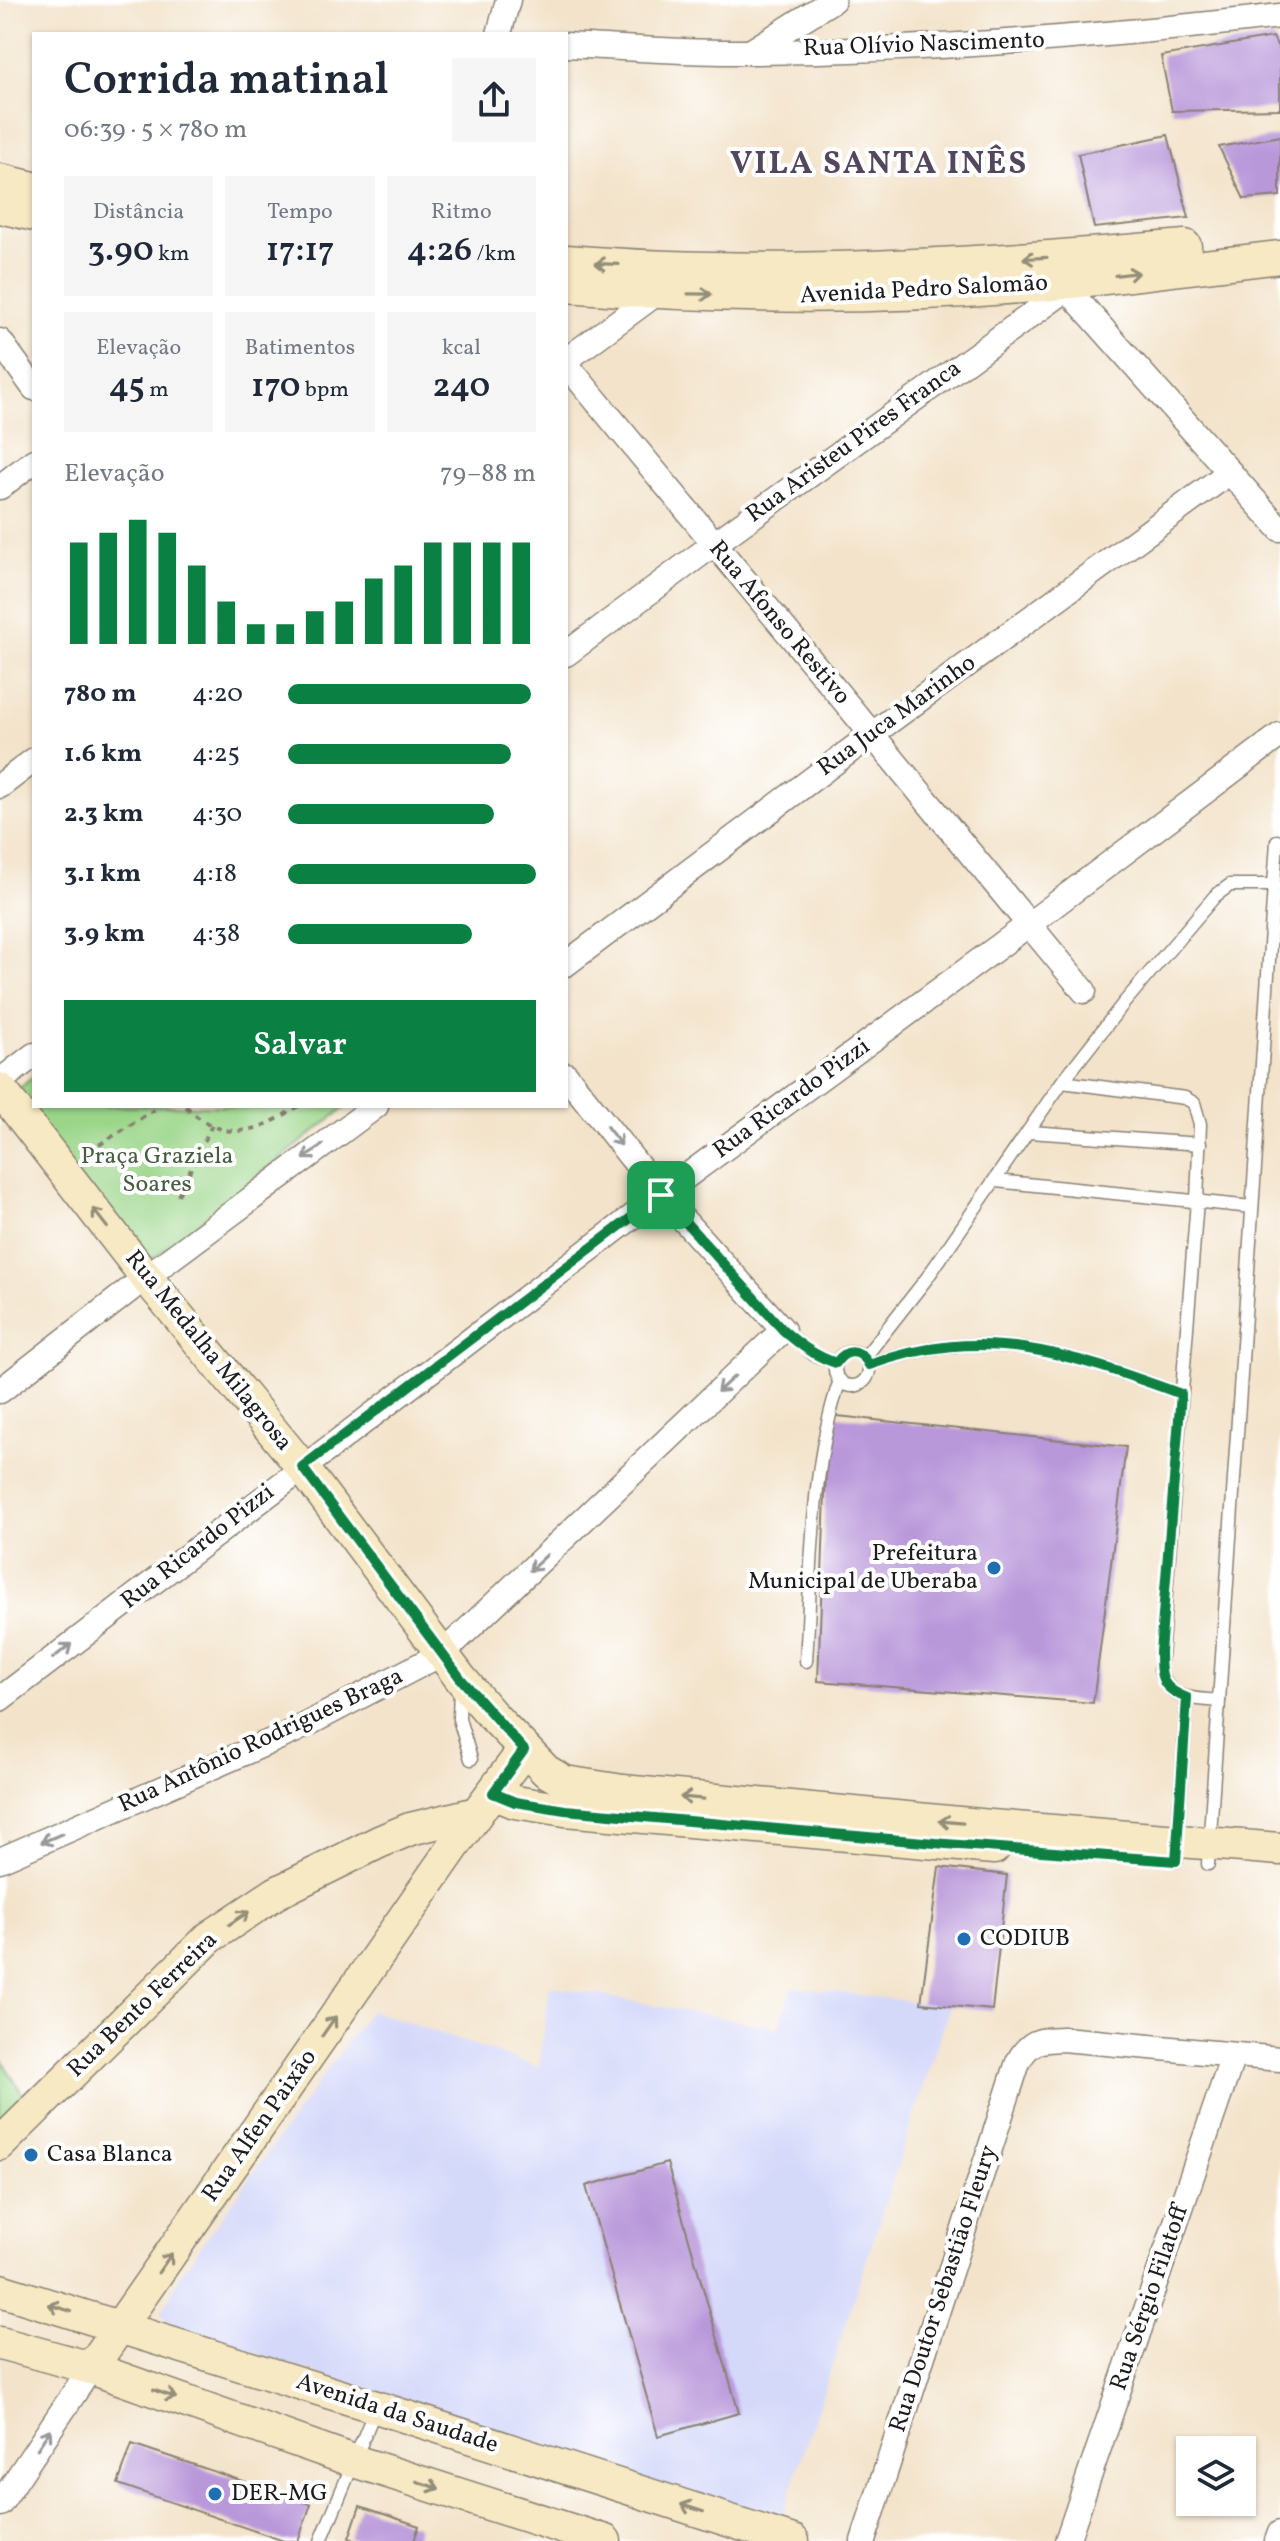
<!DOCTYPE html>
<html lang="pt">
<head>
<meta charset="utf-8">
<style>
  body { margin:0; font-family:Vollkorn,serif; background:#f6f6f7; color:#1f2937; height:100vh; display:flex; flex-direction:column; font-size:30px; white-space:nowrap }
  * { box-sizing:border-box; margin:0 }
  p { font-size:26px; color:#747a83 }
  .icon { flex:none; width:44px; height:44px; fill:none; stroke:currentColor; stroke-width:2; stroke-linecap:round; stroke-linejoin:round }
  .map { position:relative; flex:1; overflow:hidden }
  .drawer { position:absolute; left:32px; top:32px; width:536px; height:1076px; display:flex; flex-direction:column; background:#fff; border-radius:0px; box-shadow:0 2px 6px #0004 }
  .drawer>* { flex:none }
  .controls { position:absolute; left:1176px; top:2436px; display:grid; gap:16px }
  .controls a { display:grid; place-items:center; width:80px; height:80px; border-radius:0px; background:#fff; box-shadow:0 2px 6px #0004; font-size:40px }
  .pin { position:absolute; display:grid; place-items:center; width:68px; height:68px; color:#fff; margin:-34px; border-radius:16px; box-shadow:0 4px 12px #0006 }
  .round { display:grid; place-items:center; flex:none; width:84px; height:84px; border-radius:0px; background:#f6f6f7 }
  .headline { display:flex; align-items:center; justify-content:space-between; height:136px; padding:0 32px }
  h1 { font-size:44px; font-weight:600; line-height:60px }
  .metrics { display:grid; grid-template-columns:repeat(3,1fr); gap:12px; height:136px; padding:8px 32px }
  .metrics div { display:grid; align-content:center; border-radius:0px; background:#f6f6f7; text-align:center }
  .metrics b { font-size:34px; font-weight:600 }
  .metrics small { font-size:22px; font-weight:400 }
  .metrics p { font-size:22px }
  .chart { height:224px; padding:16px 32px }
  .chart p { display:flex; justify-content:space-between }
  .chart svg { width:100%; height:144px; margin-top:8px; stroke:#0b8043; stroke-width:6 }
  .cta { display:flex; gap:16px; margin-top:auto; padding:16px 32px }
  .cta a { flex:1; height:92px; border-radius:0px; background:#0b8043; color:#fff; font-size:32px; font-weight:600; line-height:92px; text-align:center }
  ul { padding:0 32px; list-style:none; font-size:26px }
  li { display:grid; grid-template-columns:128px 96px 1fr; align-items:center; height:60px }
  li i { height:20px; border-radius:10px; background:#0b8043 }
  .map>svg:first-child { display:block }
  .built { fill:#d4d8f9 }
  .green { fill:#9ad588; stroke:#5b7852; stroke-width:2 }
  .building { fill:#b998da }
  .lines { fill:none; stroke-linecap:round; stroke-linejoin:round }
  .lane-casing { stroke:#888073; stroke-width:15 }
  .street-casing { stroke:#888073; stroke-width:27 }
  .secondary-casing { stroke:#888073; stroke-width:35 }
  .path { stroke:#888073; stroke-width:4; stroke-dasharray:6 6; stroke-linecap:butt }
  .lane { stroke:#fff; stroke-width:12 }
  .street { stroke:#fff; stroke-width:24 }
  .secondary { stroke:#f7e9c3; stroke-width:32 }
  .oneway { stroke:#948d78 }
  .oneway2 { stroke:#999 }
  .route-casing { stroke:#fff; stroke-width:16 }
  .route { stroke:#0b8043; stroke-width:10 }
  .poi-dot { fill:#1f6fb2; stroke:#fff; stroke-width:3 }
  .labels { text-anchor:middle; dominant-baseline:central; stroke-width:8; stroke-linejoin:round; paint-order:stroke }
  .street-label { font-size:24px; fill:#1c1c1c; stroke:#fff }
  .park-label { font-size:24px; fill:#485d42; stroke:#fff }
  .poi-label { font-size:24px; fill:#1c1c1c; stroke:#fff; text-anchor:start }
  .district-label { font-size:32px; font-weight:bold; letter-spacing:2px; fill:#53475e; stroke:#fff }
</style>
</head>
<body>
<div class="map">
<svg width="1280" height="2541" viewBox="0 0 1280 2541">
  <rect width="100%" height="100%" fill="#fff"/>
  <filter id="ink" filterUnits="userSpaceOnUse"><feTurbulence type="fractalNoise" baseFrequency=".0125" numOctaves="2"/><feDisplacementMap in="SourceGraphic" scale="16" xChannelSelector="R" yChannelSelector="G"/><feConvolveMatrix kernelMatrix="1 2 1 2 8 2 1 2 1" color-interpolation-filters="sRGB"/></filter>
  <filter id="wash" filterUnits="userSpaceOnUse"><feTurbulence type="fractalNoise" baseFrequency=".006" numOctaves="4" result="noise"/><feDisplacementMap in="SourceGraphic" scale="32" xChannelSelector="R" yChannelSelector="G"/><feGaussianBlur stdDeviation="1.8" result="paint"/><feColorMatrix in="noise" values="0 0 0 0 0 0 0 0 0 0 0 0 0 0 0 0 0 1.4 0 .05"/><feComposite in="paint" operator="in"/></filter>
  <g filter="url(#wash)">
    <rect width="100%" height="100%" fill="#f3e3ca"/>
    <path class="built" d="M550 1986 778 2028 792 1987 950 2006 779 2527 183 2329 168 2323 161 2313 180 2275 370 2010 539 2067Z"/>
    <g class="green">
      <path d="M34 1076V1106H347L146 1264 12 1094Z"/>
      <path d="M0 2057 26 2100 0 2130Z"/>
    </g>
    <g id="blocks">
      <g class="building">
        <path d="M1273 37 1280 51V109L1172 111 1161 56Z"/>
        <path d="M1168 135 1189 218 1094 228 1078 154Z"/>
        <path d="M1280 136V196L1244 199 1219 147Z"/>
        <path d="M828 1415 1126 1447 1093 1703 818 1681Z"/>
        <path d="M939 1867 1007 1875 992 2010 921 2003Z"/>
        <path d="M667 2163 739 2413 658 2436 586 2186Z"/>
        <path d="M132 2444 311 2504 298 2541H284L118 2484Z"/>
        <path d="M360 2506 419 2526 414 2541H357L349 2538Z"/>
      </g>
    </g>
  </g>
  <g filter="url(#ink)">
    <use href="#blocks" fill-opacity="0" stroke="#888073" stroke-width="2"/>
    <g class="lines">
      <g class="lane-casing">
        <g id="lane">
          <path d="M1062 1082 1185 1098 1194 1103 1200 1124 1197 1201 1160 1670C1169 1701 1191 1698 1219 1701"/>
          <path d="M1030 1132 1200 1144"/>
          <path d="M996 1181 1252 1207"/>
          <path d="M783 1330 813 1354 836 1363"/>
          <circle cx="852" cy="1369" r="17"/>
          <path d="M865 1357 927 1278 1062 1082 1123 1004 1215 896 1230 885H1274"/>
          <path d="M869 1365C986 1323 1070 1354 1181 1394"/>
          <path d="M806 1661C812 1568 810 1468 840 1380"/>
          <path d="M460 1686 459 1719 471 1759"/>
          <path d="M1176 1861 1187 1698"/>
          <path d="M1208 1864 1277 841"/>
          <path d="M321 2541 375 2410"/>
        </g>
      </g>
      <g class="street-casing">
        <g id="street">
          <path d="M499 34 508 0"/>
          <path d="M566 45C627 48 687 53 748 52 926 51 1103 37 1280 16"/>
          <path d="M750 52 833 0"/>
          <path d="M1062 283 1280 529"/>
          <path d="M0 341 34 388"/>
          <path d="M566 360 657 293"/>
          <path d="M566 364 1084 991"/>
          <path d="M0 487 34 461"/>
          <path d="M566 654 714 544 1067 289"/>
          <path d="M0 786 34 760"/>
          <path d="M566 964 871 735 1230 472"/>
          <path d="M0 1081 34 1055"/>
          <path d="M0 1391 146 1277 376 1106"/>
          <path d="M0 1699 661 1195 1028 925 1280 735"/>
          <path d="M0 1860 294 1731 443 1653 783 1330 661 1195 566 1075"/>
          <path d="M0 2504 91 2368"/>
          <path d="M863 2541 1018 2062C1030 2040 1039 2040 1063 2039L1280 2059"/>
          <path d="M1067 2541 1233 2056"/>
          <path d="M1277 2541 1280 2533"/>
        </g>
      </g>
      <g class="secondary-casing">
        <g id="secondary">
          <path d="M0 180 34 188"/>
          <path d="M0 207 34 215"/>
          <path d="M566 261C772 278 980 264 1185 246"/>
          <path d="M566 286C731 299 898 300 1063 283 1135 275 1208 265 1280 257"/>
          <path d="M0 1089 146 1277 302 1467 461 1679 492 1715 546 1771 565 1782 623 1791 991 1826 1280 1849"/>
          <path d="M493 1793 515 1802 565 1810 994 1848"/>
          <path d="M0 2144 210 1937 276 1893 379 1842 410 1829 477 1813"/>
          <path d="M0 2290 376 2407 793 2541"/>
          <path d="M0 2343 91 2368 354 2461 605 2541"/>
          <path d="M91 2368 477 1813 524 1750"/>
        </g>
      </g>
      <g class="path">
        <path d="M186 1106C222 1145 259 1133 298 1106"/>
        <path d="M99 1145 160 1106"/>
        <path d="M178 1195 212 1125"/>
      </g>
      <use href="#lane" class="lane"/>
      <use href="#street" class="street"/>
      <use href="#secondary" class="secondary"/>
    </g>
    <defs><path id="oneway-shaft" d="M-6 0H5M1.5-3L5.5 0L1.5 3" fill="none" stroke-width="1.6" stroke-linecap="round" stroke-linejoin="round" transform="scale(2)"/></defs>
    <g class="oneway">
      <use href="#oneway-shaft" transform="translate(1035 258) rotate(177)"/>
      <use href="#oneway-shaft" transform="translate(607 264) rotate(-178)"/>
      <use href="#oneway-shaft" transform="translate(1127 274) rotate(-7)"/>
      <use href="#oneway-shaft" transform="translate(700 294) rotate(1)"/>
      <use href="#oneway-shaft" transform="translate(100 1218) rotate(-128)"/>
      <use href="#oneway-shaft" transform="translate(692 1798) rotate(-175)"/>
      <use href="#oneway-shaft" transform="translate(951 1822) rotate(-175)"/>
      <use href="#oneway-shaft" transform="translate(239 1918) rotate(-33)"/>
      <use href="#oneway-shaft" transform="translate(329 2026) rotate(-55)"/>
      <use href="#oneway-shaft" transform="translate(165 2263) rotate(-55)"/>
      <use href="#oneway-shaft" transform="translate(60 2308) rotate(-163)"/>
      <use href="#oneway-shaft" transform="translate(165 2394) rotate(19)"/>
      <use href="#oneway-shaft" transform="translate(428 2485) rotate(18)"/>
      <use href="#oneway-shaft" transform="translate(692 2508) rotate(-162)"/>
    </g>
    <g class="oneway2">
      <use href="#oneway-shaft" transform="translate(614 1136) rotate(52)"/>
      <use href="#oneway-shaft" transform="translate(313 1152) rotate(143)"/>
      <use href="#oneway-shaft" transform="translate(726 1384) rotate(137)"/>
      <use href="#oneway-shaft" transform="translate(538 1563) rotate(137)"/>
      <use href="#oneway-shaft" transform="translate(62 1651) rotate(-38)"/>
      <use href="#oneway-shaft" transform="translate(52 1838) rotate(157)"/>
      <use href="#oneway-shaft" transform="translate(44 2439) rotate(-56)"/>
    </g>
  </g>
  <g class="lines" filter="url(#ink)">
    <g class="route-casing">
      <path id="route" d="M661 1195 783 1330C800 1345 815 1356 836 1363 846 1348 861 1349 869 1365 986 1323 1070 1354 1181 1394L1160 1652C1160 1678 1161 1688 1187 1698L1176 1861 946 1844 565 1810 515 1802 493 1793 524 1750 461 1679 302 1467Z"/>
    </g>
    <use href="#route" class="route"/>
  </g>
  <g class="poi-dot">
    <circle cx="994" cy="1568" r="8"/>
    <circle cx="964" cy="1939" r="8"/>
    <circle cx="31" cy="2155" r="8"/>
    <circle cx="215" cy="2494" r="8"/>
  </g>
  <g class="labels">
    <g class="street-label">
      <text transform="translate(924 45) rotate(-2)">Rua Olívio Nascimento</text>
      <text transform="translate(924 290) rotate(-3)">Avenida Pedro Salomão</text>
      <text transform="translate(854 442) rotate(-36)">Rua Aristeu Pires Franca</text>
      <text transform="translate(779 623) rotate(50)">Rua Afonso Restivo</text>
      <text transform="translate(897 716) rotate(-36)">Rua Juca Marinho</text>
      <text transform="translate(792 1099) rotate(-36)">Rua Ricardo Pizzi</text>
      <text transform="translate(208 1351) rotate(51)">Rua Medalha Milagrosa</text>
      <text transform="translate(198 1547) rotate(-38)">Rua Ricardo Pizzi</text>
      <text transform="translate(261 1741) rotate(-25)">Rua Antônio Rodrigues Braga</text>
      <text transform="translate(143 2005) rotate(-44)">Rua Bento Ferreira</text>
      <text transform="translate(260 2126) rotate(-55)">Rua Alfen Paixão</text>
      <text transform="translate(944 2289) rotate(-72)">Rua Doutor Sebastião Fleury</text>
      <text transform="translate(1150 2298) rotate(-71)">Rua Sérgio Filatoff</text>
      <text transform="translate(397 2414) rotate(18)">Avenida da Saudade</text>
    </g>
    <g class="park-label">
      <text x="157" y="1157">Praça Graziela<tspan x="157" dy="28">Soares</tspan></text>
    </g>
    <g class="poi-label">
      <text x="978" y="1554" text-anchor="end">Prefeitura<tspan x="978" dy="28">Municipal de Uberaba</tspan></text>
      <text x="980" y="1939">CODIUB</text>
      <text x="47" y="2155">Casa Blanca</text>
      <text x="231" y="2494">DER-MG</text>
    </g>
    <g class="district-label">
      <text x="879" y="165">VILA SANTA INÊS</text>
    </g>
  </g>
</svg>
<div class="controls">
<a><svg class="icon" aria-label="layers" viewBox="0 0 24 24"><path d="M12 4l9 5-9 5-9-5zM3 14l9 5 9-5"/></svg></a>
</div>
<div class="pin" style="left:661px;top:1195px;background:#1e9e55"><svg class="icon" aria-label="arrive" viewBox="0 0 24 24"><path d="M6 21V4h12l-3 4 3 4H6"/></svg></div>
<section class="drawer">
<div class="headline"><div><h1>Corrida matinal</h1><p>06:39 · 5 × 780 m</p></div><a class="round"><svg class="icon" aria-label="share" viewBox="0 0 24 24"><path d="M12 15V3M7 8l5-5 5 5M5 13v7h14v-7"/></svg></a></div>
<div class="metrics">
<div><p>Distância</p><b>3.90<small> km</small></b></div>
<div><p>Tempo</p><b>17:17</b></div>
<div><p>Ritmo</p><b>4:26<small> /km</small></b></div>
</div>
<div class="metrics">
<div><p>Elevação</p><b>45<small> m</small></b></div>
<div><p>Batimentos</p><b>170<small> bpm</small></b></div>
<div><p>kcal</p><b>240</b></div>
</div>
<div class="chart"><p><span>Elevação</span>79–88 m</p>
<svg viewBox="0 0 160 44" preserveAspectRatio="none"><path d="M5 44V13M15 44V10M25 44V6M35 44V10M45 44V20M55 44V31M65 44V38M75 44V38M85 44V34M95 44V31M105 44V24M115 44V20M125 44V13M135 44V13M145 44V13M155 44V13"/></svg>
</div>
<ul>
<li><b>780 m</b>4:20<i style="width:98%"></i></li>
<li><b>1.6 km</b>4:25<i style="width:90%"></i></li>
<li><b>2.3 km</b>4:30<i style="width:83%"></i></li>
<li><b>3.1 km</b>4:18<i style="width:100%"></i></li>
<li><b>3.9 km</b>4:38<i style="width:74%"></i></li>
</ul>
<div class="cta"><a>Salvar</a></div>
</section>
</div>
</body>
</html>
